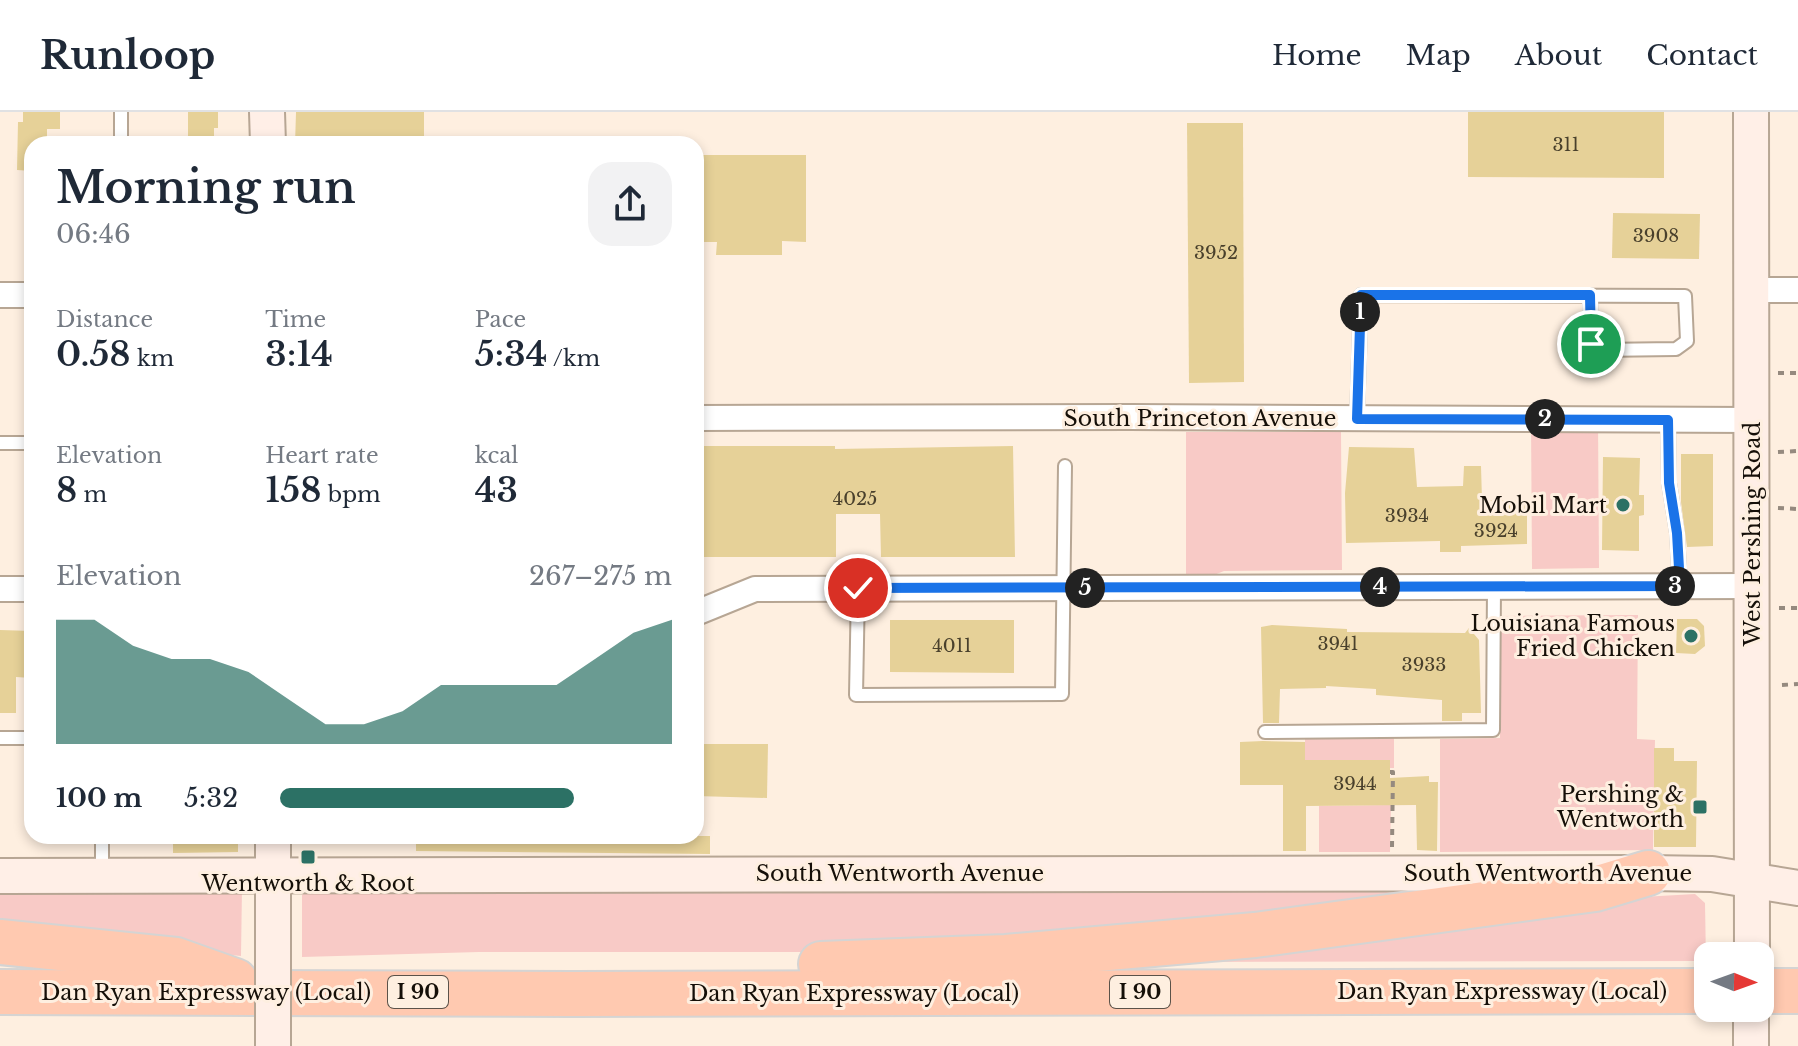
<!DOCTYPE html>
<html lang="en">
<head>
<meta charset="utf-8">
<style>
  body { margin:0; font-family:"Libre Baskerville",serif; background:#f2f2f3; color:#1f2937; height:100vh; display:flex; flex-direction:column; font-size:30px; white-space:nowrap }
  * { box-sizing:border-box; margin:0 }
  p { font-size:26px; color:#747a83 }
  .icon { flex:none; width:44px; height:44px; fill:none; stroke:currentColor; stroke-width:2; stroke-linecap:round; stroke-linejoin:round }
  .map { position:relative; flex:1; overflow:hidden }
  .side { position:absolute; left:24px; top:24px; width:680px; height:708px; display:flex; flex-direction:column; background:#fff; border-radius:24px; box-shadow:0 4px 12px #0003 }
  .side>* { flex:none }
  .needle { width:52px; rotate:91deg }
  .fabs { position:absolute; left:1694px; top:830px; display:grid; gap:16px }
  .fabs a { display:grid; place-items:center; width:80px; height:80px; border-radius:16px; background:#fff; box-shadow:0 4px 12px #0003; font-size:40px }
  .pin { position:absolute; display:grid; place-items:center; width:68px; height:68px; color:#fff; margin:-34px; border:4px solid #fff; border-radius:50%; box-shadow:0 2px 8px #0007 }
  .km { position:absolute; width:40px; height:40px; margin:-20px; border-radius:50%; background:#222; color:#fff; font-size:22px; line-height:40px; text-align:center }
  .round { display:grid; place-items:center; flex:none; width:84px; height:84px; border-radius:24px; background:#f2f2f3 }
  .headline { display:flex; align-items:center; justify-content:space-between; height:136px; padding:0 32px }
  h1 { font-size:44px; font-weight:600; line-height:60px }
  .stats { display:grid; grid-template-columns:repeat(3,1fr); gap:12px; height:136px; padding:8px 32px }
  .stats div { display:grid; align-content:center }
  .stats b { font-size:34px; font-weight:600 }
  .stats small { font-size:22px; font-weight:400 }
  .stats p { font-size:22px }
  .chart { height:224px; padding:16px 32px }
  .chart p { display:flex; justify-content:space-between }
  .chart svg { width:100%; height:144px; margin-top:8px; fill:#2c7165; opacity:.7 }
  ul { padding:0 32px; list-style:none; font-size:26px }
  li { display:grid; grid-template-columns:128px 96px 1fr; align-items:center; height:60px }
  li i { height:20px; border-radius:10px; background:#2c7165 }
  header { display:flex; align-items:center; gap:48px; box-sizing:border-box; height:112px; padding:0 40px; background:#fff; border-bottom:2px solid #e0e1e3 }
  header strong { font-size:38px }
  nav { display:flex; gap:44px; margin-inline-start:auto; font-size:28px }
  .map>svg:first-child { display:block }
  .green { fill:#f8cac6 }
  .building { fill:#e6d198 }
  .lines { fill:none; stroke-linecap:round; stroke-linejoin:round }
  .lane-casing { stroke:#b7a694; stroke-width:16 }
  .street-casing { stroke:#b7a694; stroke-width:28 }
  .secondary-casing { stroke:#b7a694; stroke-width:38 }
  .highway-casing { stroke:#d5d4d3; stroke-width:48 }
  .path { stroke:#958a7f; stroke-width:4; stroke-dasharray:6 6; stroke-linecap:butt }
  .lane { stroke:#fff; stroke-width:12 }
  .street { stroke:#fff; stroke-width:24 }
  .secondary { stroke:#ffefe7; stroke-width:34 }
  .highway { stroke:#ffc9b0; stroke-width:44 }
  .secondary-bridge-casing { stroke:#b7a694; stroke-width:38; stroke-linecap:butt }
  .secondary-bridge { stroke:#ffefe7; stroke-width:34 }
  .route-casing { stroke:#fff; stroke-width:16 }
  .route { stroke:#1a73e8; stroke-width:10 }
  .poi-dot { fill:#2c7165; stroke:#feefe0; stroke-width:3 }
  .labels { text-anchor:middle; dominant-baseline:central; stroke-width:6; stroke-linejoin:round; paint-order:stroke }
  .number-label { font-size:18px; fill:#49402c }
  .shield { fill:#feefe0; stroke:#5b5249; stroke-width:2 }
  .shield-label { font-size:20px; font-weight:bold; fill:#150f08 }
  .street-label { font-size:22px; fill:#150f08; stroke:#feefe0 }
  .poi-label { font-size:22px; fill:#150f08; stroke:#feefe0; text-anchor:end }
</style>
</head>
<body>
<header>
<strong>Runloop</strong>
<nav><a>Home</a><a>Map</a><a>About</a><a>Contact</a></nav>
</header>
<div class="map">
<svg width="1798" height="934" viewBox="0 0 1798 934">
  <rect width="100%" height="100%" fill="#feefe0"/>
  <g class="green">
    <path d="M1531 307H1598L1599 456 1532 457Z"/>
    <path d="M1186 320H1341L1342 458 1224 459 1214 463 1186 462Z"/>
    <path d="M1638 503 1637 627 1655 628 1653 738 1440 740V627L1500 626 1499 504Z"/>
    <path d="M1394 625V656H1390L1389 648H1305V626Z"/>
    <path d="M1391 693 1390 740H1319V694Z"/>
    <path d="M1459 775V782L863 840H479L302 845V783L311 776Z"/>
    <path d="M242 776 241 844 0 819V778Z"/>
    <path d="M1695 782 1705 791 1706 849 1165 850 1589 788Z"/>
  </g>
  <g class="building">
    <path d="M23 0H60V17H47V32H32V59L17 58 18 10H23Z"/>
    <path d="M188 0H218V16H214V32H188Z"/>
    <path d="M296 0H424V32H295Z"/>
    <path d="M1468 0H1664V66L1468 65Z"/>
    <path d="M1187 11H1243L1244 270 1189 271Z"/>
    <path d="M696 43H806V130L782 129V143H716L717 130H696Z"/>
    <path d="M1613 101 1700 102 1699 147 1612 146Z"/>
    <path d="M696 334H835V337L1013 334 1015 445H881L880 402H836V445H696Z"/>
    <path d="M1349 335 1414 336 1417 375 1463 374 1464 354H1481L1482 388H1527V432L1461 434V440H1440V429L1346 431 1345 381Z"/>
    <path d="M1681 342H1713V434L1687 435 1681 390Z"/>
    <path d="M1603 345 1640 346 1639 383H1644V403L1639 404V439L1602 438Z"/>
    <path d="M1677 507H1697L1704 514 1705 534 1695 542 1676 541Z"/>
    <path d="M890 508H1014V561L890 560Z"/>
    <path d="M1272 513 1347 517V520L1465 521 1469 516 1479 528 1481 601H1462V609H1442V588L1376 583V577L1326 574V576L1280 577 1279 611H1263L1261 515Z"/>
    <path d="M0 518 32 519V566L16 565V601H0Z"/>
    <path d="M1263 629 1305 630V648H1390V666L1429 664V670H1438L1437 739 1417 738 1416 693 1306 694V739H1283V673H1240V630Z"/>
    <path d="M696 632H768L767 686 696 684Z"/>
    <path d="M1654 636H1674V649H1697L1696 735H1654Z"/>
    <path d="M173 724H238V740L173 741Z"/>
    <path d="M416 724H710V742L416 739Z"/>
  </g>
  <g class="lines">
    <g class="lane-casing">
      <g id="lane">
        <path d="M121 0V32"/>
        <path d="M1357 307 1361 183 1685 184 1687 229 1676 237 1598 238 1591 232 1590 183"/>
        <path d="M1668 308 1669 371 1677 421 1680 474"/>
        <path d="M0 331H32"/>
        <path d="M858 476 856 583 1062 582 1065 354"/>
        <path d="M1265 620 1493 618 1494 475"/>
        <path d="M0 626H32"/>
        <path d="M102 761V724"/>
      </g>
    </g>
    <g class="street-casing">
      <g id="street">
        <path d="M1752 178H1798"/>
        <path d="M0 183H32"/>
        <path d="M696 306 1129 305 1752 308"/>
        <path d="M0 477H32"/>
        <path d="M696 501 755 477 1752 474"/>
      </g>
    </g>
    <g class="secondary-casing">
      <g id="secondary">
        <path d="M267 0 268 32"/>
        <path d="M1751 0 1752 844"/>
        <path d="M273 724V841"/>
        <path d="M0 764 1648 761 1712 762 1798 776"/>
        <path d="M1751 934V896"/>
      </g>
    </g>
    <g class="highway-casing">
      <g id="highway">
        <path d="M0 830 176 848 235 869"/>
        <path d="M821 852 1006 845 1255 823 1595 777 1648 761"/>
        <path d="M1760 879H1798"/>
        <path d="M0 880 572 882 1708 879"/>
      </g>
    </g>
    <g class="path">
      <path d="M1778 261H1798"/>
      <path d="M1778 340 1798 339"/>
      <path d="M1778 396 1798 397"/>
      <path d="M1779 496H1798"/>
      <path d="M1782 573 1798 572"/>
      <path d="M1390 660H1393L1392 735"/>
    </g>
    <use href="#lane" class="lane"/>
    <use href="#street" class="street"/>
    <use href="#secondary" class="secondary"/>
    <use href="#highway" class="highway"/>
    <g class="secondary-bridge-casing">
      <path id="secondary-bridge" d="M273 934V841"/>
    </g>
    <use href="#secondary-bridge" class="secondary-bridge"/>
  </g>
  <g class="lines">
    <g class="route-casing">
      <path id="route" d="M858 476 1680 474 1677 421 1669 371 1668 308 1357 307 1361 183H1590L1591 232"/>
    </g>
    <use href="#route" class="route"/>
  </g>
  <g class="poi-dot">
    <circle cx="1623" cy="393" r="8"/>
    <circle cx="1691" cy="524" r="8"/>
    <rect x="1692" y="687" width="16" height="16" rx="4"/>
    <rect x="300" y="737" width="16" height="16" rx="4"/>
  </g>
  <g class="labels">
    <g class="number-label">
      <text x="1566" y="33">311</text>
      <text x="1656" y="124">3908</text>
      <text x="1216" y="141">3952</text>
      <text x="855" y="387">4025</text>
      <text x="1407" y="404">3934</text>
      <text x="1496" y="419">3924</text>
      <text x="1338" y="532">3941</text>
      <text x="952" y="534">4011</text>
      <text x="1424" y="553">3933</text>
      <text x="1355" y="672">3944</text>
    </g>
    <g class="shield">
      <rect x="388" y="864" width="60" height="32" rx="6"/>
      <rect x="1110" y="864" width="60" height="32" rx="6"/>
    </g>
    <g class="shield-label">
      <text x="418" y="880">I 90</text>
      <text x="1140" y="880">I 90</text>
    </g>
    <g class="street-label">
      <text x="1200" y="306">South Princeton Avenue</text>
      <text transform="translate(1752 422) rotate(-90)">West Pershing Road</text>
      <text x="900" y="761">South Wentworth Avenue</text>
      <text x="1548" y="761">South Wentworth Avenue</text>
      <text x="1502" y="879">Dan Ryan Expressway (Local)</text>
      <text x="206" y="880">Dan Ryan Expressway (Local)</text>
      <text x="854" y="881">Dan Ryan Expressway (Local)</text>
    </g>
    <g class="poi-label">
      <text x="1607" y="393">Mobil Mart</text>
      <text x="1675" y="511">Louisiana Famous<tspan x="1675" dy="25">Fried Chicken</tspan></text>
      <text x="1684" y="682">Pershing &amp;<tspan x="1684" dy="25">Wentworth</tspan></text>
      <text x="308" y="771" text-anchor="middle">Wentworth &amp; Root</text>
    </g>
  </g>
</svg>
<div class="fabs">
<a><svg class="needle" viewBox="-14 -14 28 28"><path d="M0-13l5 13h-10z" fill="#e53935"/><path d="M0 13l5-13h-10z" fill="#747a83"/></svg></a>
</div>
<div class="pin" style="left:1591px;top:232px;background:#1e9e55"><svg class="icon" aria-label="arrive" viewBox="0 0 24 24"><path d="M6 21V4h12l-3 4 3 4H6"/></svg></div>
<div class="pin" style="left:858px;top:476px;background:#d93025"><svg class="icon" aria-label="check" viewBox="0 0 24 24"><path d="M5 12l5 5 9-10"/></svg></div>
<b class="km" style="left:1360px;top:200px">1</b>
<b class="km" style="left:1545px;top:307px">2</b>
<b class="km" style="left:1675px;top:474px">3</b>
<b class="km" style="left:1380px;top:475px">4</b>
<b class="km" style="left:1085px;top:476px">5</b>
<section class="side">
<div class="headline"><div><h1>Morning run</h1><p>06:46</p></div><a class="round"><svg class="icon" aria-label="share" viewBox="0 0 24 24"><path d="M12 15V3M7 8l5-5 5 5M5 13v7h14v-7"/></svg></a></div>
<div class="stats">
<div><p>Distance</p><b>0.58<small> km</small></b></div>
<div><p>Time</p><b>3:14</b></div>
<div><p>Pace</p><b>5:34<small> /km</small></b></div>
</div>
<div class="stats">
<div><p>Elevation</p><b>8<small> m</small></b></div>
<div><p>Heart rate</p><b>158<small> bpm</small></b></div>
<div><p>kcal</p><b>43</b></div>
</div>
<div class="chart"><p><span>Elevation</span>267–275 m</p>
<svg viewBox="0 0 160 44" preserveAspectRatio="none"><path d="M0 44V6L10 6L20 14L30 18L40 18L50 22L60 30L70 38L80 38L90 34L100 26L110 26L120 26L130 26L140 18L150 10L160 6V44z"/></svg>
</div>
<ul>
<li><b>100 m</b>5:32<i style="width:75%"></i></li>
</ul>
</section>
</div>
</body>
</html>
